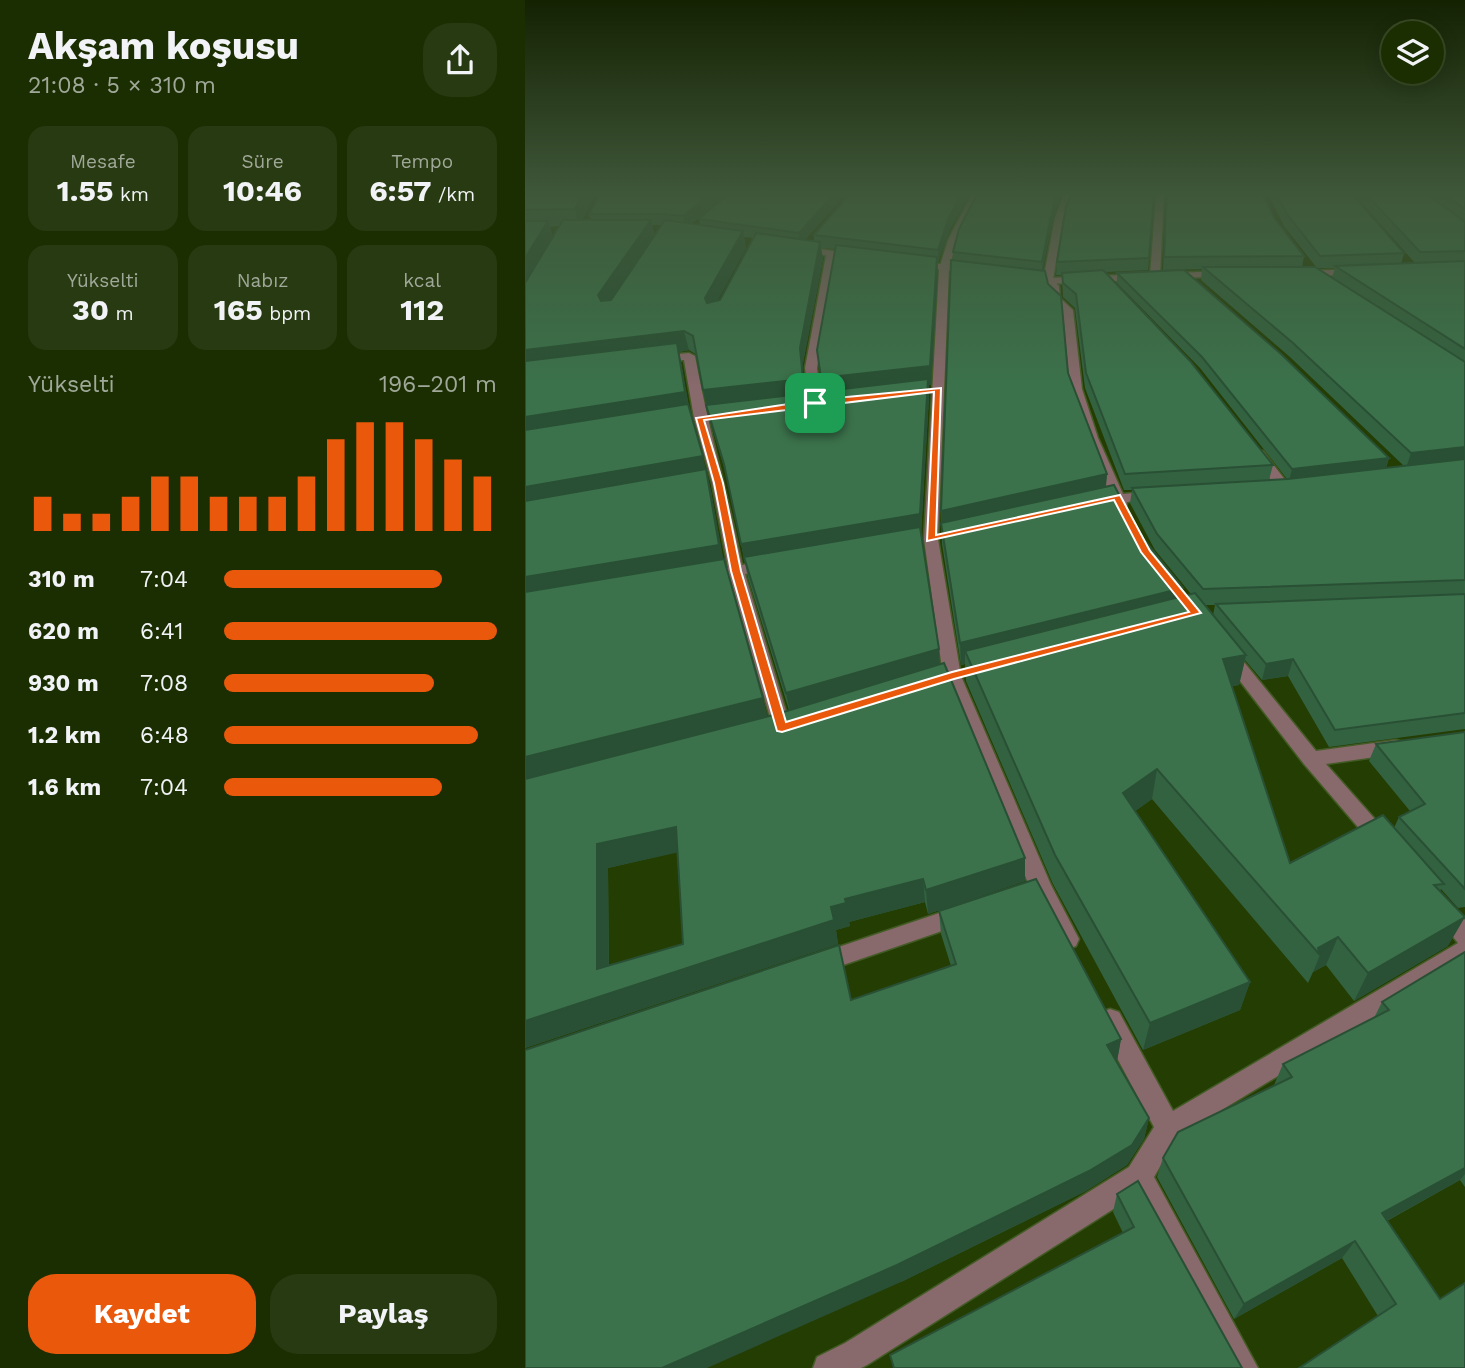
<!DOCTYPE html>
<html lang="tr">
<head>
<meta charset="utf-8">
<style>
  body { margin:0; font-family:"Work Sans",sans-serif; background:#283a11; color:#f1f3f6; height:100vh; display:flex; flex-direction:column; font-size:26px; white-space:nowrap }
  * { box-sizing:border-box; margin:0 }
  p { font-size:23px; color:#a0a899 }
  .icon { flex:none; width:38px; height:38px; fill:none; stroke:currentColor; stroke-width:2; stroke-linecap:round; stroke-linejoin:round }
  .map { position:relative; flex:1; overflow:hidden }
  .side { display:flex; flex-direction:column; background:#1b2e02; width:525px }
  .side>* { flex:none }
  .fabs { position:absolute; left:856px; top:21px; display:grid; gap:14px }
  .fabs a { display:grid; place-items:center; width:63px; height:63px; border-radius:50%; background:#1b2e02; box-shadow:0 4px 18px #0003,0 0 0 2px #394a24; font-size:35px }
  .pin { position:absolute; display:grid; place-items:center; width:60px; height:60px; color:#fff; margin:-30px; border-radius:14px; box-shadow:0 4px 10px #0006 }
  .round { display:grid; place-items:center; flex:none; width:74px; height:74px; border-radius:28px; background:#283a11 }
  .summary { display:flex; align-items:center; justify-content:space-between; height:119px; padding:0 28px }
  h1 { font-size:38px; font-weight:700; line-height:52px }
  .metrics { display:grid; grid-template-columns:repeat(3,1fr); gap:10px; height:119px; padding:7px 28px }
  .metrics div { display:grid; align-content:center; border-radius:18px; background:#283a11; text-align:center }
  .metrics b { font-size:30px; font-weight:700 }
  .metrics small { font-size:19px; font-weight:400 }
  .metrics p { font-size:19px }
  .chart { height:196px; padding:14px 28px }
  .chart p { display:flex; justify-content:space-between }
  .chart svg { width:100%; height:126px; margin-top:7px; stroke:#ea580c; stroke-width:6 }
  .button { display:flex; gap:14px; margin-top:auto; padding:14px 28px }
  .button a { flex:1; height:80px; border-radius:28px; background:#ea580c; color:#fff; font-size:28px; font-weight:700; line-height:80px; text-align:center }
  .button a+a { background:#283a11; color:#f1f3f6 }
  ul { padding:0 28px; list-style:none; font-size:23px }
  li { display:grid; grid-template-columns:112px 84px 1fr; align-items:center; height:52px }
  li i { height:18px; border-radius:9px; background:#ea580c }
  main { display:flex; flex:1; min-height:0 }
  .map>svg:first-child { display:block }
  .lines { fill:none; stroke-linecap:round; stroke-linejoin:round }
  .minor-casing { stroke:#435b25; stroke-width:3 }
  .tertiary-casing { stroke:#435b25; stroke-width:3 }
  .minor { fill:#88696c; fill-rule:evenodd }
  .tertiary { fill:#88696c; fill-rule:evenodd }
  .wall { fill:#336240; fill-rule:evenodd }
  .shaded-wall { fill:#295034 }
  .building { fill:#3b724b; stroke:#295034; stroke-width:2; fill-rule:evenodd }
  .route { fill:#ea580c; stroke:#fff; stroke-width:2; fill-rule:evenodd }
</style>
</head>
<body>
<main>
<section class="side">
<div class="summary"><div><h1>Akşam koşusu</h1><p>21:08 · 5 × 310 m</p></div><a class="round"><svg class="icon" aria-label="share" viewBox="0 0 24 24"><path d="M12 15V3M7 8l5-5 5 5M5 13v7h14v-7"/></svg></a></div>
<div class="metrics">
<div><p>Mesafe</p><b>1.55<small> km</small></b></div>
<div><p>Süre</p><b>10:46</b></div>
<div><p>Tempo</p><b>6:57<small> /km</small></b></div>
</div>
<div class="metrics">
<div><p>Yükselti</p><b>30<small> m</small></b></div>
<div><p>Nabız</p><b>165<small> bpm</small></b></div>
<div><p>kcal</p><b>112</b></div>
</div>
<div class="chart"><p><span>Yükselti</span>196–201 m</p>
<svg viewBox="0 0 160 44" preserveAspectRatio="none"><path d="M5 44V32M15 44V38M25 44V38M35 44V32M45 44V25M55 44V25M65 44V32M75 44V32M85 44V32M95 44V25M105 44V12M115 44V6M125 44V6M135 44V12M145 44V19M155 44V25"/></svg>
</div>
<ul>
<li><b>310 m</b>7:04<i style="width:80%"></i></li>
<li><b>620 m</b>6:41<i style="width:100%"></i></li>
<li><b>930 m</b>7:08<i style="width:77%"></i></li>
<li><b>1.2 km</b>6:48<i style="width:93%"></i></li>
<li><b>1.6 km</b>7:04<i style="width:80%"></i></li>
</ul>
<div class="button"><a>Kaydet</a><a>Paylaş</a></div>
</section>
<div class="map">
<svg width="940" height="1368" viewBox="0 0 940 1368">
  <rect width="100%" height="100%" fill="#243d03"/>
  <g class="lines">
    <g class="minor-casing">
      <g id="minor">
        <path d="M447 194H455L432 240 424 269 413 539 436 676 526 885 554 939 551 946 543 949 535 946 511 899 494 904 486 901 483 895 486 889 503 883 418 676 399 539 414 269 423 240Z"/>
        <path d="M539 194H547L538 218 528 280 534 286 535 298 548 310 557 389 573 438 598 494 630 491 637 495 630 499 602 502 601 508 596 509 588 504 574 505 567 501 569 498 585 496 561 438 545 389 538 311 525 299 524 287 518 281 530 218Z"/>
        <path d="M631 194H639L635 276 630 279 625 276Z"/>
        <path d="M306 252 311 255 292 368 296 403 290 407 284 403 280 368 301 255Z"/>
        <path d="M164 353 170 356C183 427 203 495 217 565L244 560 252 565 249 568 220 574 266 728 263 733H251L248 728 205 577 179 582 171 577 174 574 203 568 187 483 169 418 159 360 132 362 126 359 132 356Z"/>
        <path d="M733 450 738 451 764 485V491H754L727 454Z"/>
        <path d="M704 649 710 651 791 751 871 740 878 742 880 747 878 752 871 754 801 764 864 835 867 841 864 847 857 849 850 847 779 764 698 659 696 655 698 651Z"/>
        <path d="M919 903 927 905 940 920V963L652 1137 629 1177 733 1368H701L609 1196 342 1365 336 1368H288L292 1357 320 1343 604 1167 629 1127 576 1028 573 1020 576 1012 585 1009 594 1012 648 1111 933 943 908 912 911 905Z"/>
        <path d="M438 905 446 907 449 914 446 921 295 973 287 970 284 963 287 956Z"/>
      </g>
    </g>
    <g class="tertiary-casing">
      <g id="tertiary">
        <path d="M275 246 330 254 335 257 330 260 272 251 271 249Z"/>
        <path d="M389 261 449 268 454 271 449 274 386 266V262Z"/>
        <path d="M833 269 836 270V274L777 277 772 274 777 271Z"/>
        <path d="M700 271 703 272V276L523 284 496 278 501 275 523 278Z"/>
      </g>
    </g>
    <use href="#minor" class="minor"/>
    <use href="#tertiary" class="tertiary"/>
  </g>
  <g class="wall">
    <path d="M0 194 68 199 57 220H65L64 214 74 194H201L166 224 175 225 174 219 203 194H320L280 240 289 241V235L325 194H444L425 229 413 262H412L413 273 406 385H404V397L396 534 414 649 415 665 500 881 403 914 400 902 324 922 325 926 311 930 313 944 0 1048ZM127 225H137L130 236ZM34 226 28 237 25 227ZM219 237 229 238 195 300 192 301 221 248ZM296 248 310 249 298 392 280 394 277 368 298 259ZM164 350 172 355 182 411 203 480 223 578 264 710 242 716 198 559 186 491 164 407 154 352ZM152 852 158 944 84 965 83 868Z"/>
    <path d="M452 194H536L528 217 517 271 543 373 582 474 581 486 614 533 658 588 657 596 666 594 630 550 605 503 607 490H599L560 388 550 308 538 297 537 275H531L532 262 624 258 623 270 580 272 748 465 744 480 762 479 675 368 592 283V273L864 458 861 468 879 466 765 357 676 280 677 269 638 270 642 194H738L749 218 779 256 777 267 807 278 810 268H792L759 226 743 194H827L879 253 876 264 890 263 829 194H940V729L804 747 763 676 737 680 720 660 714 685 707 686 765 863 869 828 874 817 885 811 844 761 851 744 940 732V907L933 908 916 889 915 891 923 946 829 1001 801 965 788 972 783 983 627 799 610 811 725 982 715 1010 618 1050 528 884 441 681 440 664 436 665 417 544 416 511 428 252ZM680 605H690L688 615Z"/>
    <path d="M414 911 596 1039 592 1061 624 1118 619 1139 602 1165 561 1191 376 1282 326 1000 426 966 416 934Z"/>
    <path d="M940 952V1187L935 1180 862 1221 940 1368 853 1316 817 1258 709 1319 632 1177 638 1158 750 1086 749 1085 758 1064 849 1018 857 1002Z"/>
    <path d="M592 1194 717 1368 598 1233 588 1212Z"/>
  </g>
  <g class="shaded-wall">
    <path d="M58 194H66L68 199 54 226 50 209Z"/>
    <path d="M185 194H201L160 228 158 216Z"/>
    <path d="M309 194H320L275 245 274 233Z"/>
    <path d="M437 194H444L425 229 413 262V250L424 217Z"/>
    <path d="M532 194H536L528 217 517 275V262L528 206Z"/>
    <path d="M126 220 130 237 78 314 73 295Z"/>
    <path d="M23 221 28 237 0 286V258Z"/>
    <path d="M218 231 221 248 184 317 180 298Z"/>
    <path d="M295 242 298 259 277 368 281 400 182 411 178 390 275 348Z"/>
    <path d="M412 257 413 273 406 385H404V397L396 534 219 557 220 564 216 544 298 397 296 378Z"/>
    <path d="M159 331 164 350 154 352 165 413 0 439V350Z"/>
    <path d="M940 447V461L881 468 886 453Z"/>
    <path d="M178 456 186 491 200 568 0 602V487Z"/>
    <path d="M864 458 860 470 764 481 767 469Z"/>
    <path d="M582 474 580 493 417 530 416 511Z"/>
    <path d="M658 588 654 609 440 651V664L436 665 435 643Z"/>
    <path d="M414 649 415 671 266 716 261 693Z"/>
    <path d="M721 655 714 685 692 688 698 659Z"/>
    <path d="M768 659 763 676 737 680 741 664Z"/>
    <path d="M238 698 244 722 0 784V757Z"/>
    <path d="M632 769 627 799 594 823 598 793Z"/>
    <path d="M151 827 159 851 83 868 84 992 72 969V844Z"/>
    <path d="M500 858V881L403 914 401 890Z"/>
    <path d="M398 879 400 902 324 922 325 926 311 930 313 944 0 1048V1021L306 907 320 899Z"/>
    <path d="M940 917 923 946 829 1001 843 973Z"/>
    <path d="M813 937 801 965 788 972 795 955 793 948Z"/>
    <path d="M725 982 715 1010 618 1050 625 1023Z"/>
    <path d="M596 1039 592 1061 582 1045Z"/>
    <path d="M624 1118 619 1139 602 1165 561 1191 376 1282 182 1368H137Z"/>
    <path d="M940 1168V1174L935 1180 843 1231 857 1213Z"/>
    <path d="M830 1241 817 1258 709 1319 719 1304Z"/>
  </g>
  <g class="building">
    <path d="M0 194H58L50 209 0 210Z"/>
    <path d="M75 194H185L158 216 138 214H64Z"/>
    <path d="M203 194H309L274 233 174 219Z"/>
    <path d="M325 194H437L424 217 413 250 289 235Z"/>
    <path d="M452 194H532L528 206 517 262 428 252 434 229Z"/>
    <path d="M546 194H629L624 258 532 262 541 207Z"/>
    <path d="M642 194H738L749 218 779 256 639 257Z"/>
    <path d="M751 194H827L879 253 795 256 762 214Z"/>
    <path d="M841 194H902L940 222V251L895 252Z"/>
    <path d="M919 194H940V209Z"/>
    <path d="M38 220H126L73 295 76 301 86 300 140 220 218 231 180 298 182 303 195 300 231 233 295 242 275 348 278 379 178 390 168 336 159 331 0 350V283Z"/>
    <path d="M0 221H23L0 258Z"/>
    <path d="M311 245 412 257 405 366 296 378 292 350Z"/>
    <path d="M426 260 520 271 523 284 536 296 543 373 582 474 416 511Z"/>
    <path d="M940 261V349L810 266Z"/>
    <path d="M678 267H790L940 362V447L886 453 768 343Z"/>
    <path d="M578 270 665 361 748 465 600 474 561 373 551 294 538 283 537 273Z"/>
    <path d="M659 270 756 354 864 458 767 469 677 357 592 273Z"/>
    <path d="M152 343 160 392 0 417V361Z"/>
    <path d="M403 379 395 514 216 544 199 464 181 405Z"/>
    <path d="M163 404 178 456 0 487V430Z"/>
    <path d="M940 459V580L678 589 632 534 607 488 763 479Z"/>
    <path d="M181 469 194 545 0 577V501Z"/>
    <path d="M589 485 614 533 658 588 435 643 416 523Z"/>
    <path d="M395 527 414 649 261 693 219 557Z"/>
    <path d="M199 559 238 698 0 757V592Z"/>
    <path d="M670 593 721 655 698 659 765 863 858 815 919 884 909 885 940 917 843 973 813 937 793 948 795 955 632 769 598 793 725 982 625 1023 530 855 440 651Z"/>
    <path d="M940 594V713L810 730 768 659 741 664 691 604Z"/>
    <path d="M419 663 500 858 401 890 398 879 320 899 321 903 306 907 309 920 0 1021V779L252 714ZM151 827 158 944 72 969V844Z"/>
    <path d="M940 732V889L874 817 900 804 851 744Z"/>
    <path d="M511 879 596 1039 582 1045 624 1118 607 1145 564 1171 372 1265 137 1368H0V1050L314 945 326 1000 431 964 414 911Z"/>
    <path d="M940 952V1168L857 1213 915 1299 940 1283V1368H774L871 1304 830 1241 719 1304 638 1158 653 1132 767 1077 758 1064 864 1010 857 1002Z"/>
    <path d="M613 1181 717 1368H368H369L365 1355 609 1227 592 1194Z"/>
  </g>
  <linearGradient id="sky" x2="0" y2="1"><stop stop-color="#142202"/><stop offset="0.5" stop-color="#3f5739"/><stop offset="1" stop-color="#3f5739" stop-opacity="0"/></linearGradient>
  <rect width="940" height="386" fill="url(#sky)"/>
  <path class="route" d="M416 388 411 535 595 495 625 551 676 613 429 679 257 732 252 731 206 571 189 483 171 418 290 400ZM409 392 402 541 589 500 616 552 664 612 427 672 261 722 216 571 198 483 179 420Z"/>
</svg>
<div class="fabs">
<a><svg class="icon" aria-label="layers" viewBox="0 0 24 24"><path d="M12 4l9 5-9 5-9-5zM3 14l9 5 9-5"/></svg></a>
</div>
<div class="pin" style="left:290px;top:403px;background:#1e9e55"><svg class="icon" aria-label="arrive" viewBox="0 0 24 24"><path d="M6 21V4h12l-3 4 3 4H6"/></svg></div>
</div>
</main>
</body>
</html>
